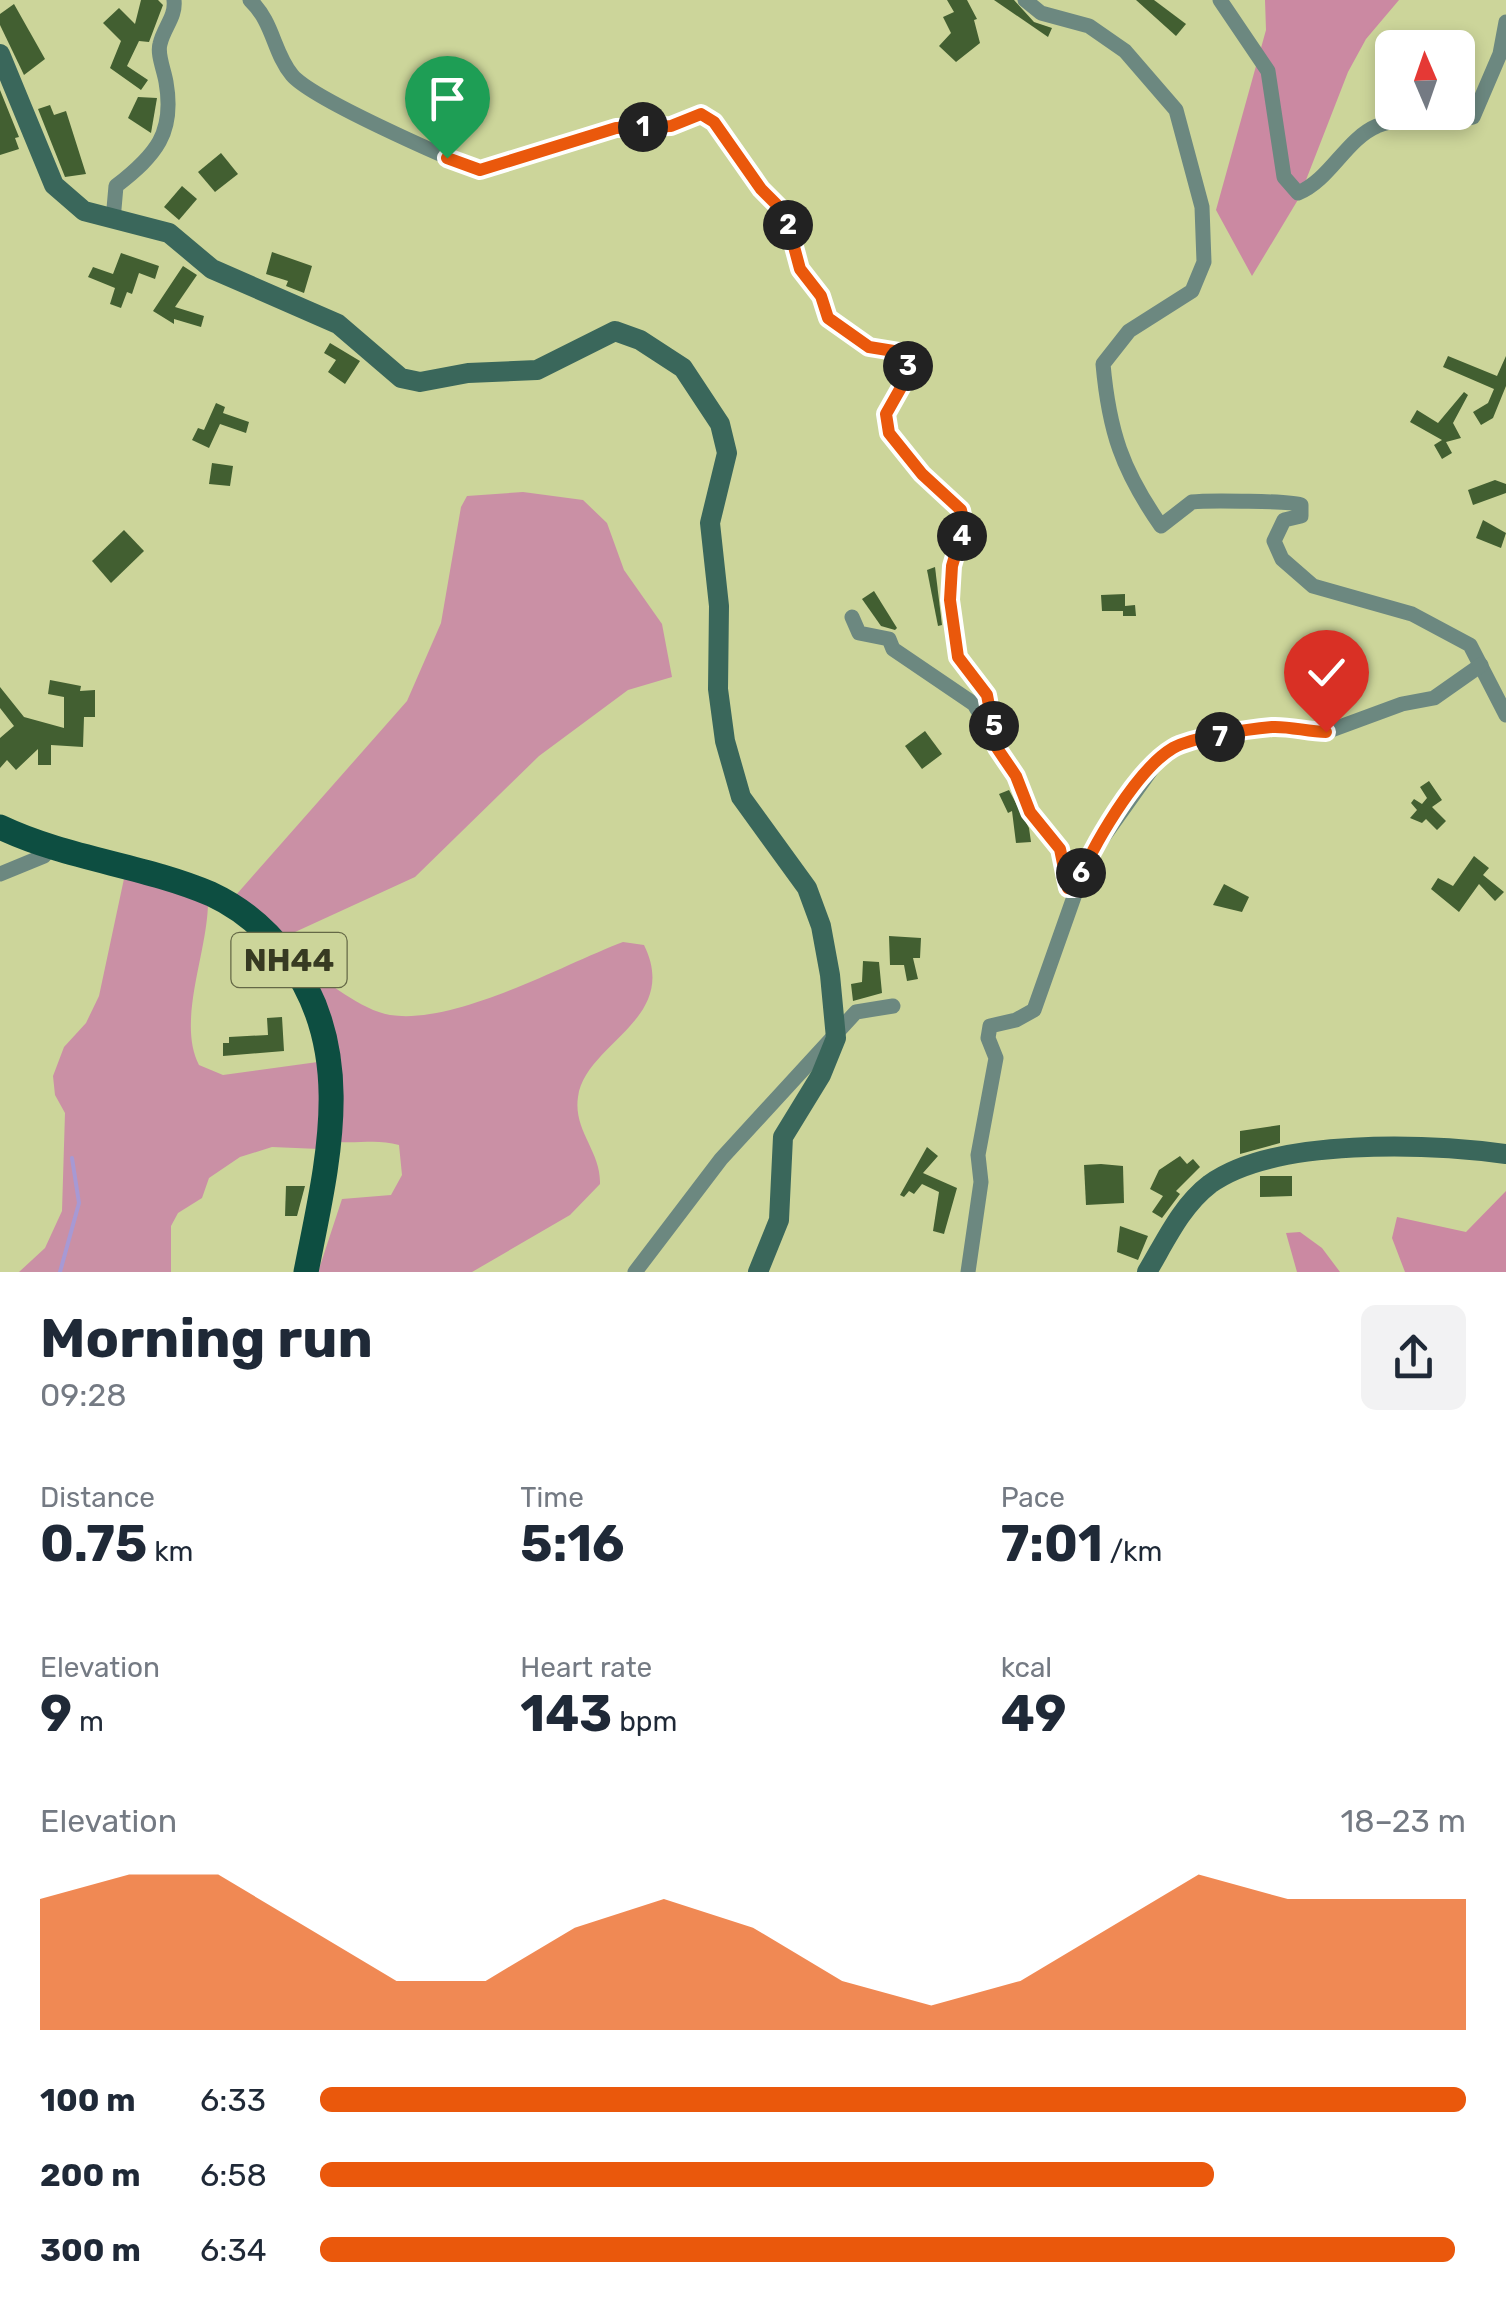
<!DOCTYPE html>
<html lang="en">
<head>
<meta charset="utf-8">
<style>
  body { margin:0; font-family:Rubik,sans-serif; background:#f2f2f3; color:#1f2937; height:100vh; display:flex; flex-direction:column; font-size:38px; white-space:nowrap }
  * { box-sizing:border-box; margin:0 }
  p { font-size:32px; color:#747a83 }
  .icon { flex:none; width:55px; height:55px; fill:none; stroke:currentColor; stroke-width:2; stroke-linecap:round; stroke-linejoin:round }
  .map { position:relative; height:1272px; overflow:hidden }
  .details { display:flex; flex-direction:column; background:#fff; flex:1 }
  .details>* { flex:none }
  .needle { width:65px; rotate:358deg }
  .buttons { position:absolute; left:1375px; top:30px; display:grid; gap:20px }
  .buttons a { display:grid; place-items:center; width:100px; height:100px; border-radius:15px; background:#fff; box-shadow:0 5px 15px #0003; font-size:50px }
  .pin { position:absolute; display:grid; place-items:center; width:85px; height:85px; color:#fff; margin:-102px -42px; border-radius:50% 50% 50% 0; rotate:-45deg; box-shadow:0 0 10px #0007 }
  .pin .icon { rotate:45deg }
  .km { position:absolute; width:50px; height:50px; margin:-25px; border-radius:50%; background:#222; color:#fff; font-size:28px; line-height:50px; text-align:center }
  .round { display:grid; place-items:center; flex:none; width:105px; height:105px; border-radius:15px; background:#f2f2f3 }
  .overview { display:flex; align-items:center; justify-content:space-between; height:170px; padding:0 40px }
  h1 { font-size:55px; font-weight:700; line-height:75px }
  .figures { display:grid; grid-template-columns:repeat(3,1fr); gap:15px; height:170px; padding:10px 40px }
  .figures div { display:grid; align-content:center }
  .figures b { font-size:50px; font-weight:700 }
  .figures small { font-size:28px; font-weight:400 }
  .figures p { font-size:28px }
  .chart { height:280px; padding:20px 40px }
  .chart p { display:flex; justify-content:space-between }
  .chart svg { width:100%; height:180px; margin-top:10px; fill:#ea580c; opacity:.7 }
  ul { padding:0 40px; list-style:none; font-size:32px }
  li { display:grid; grid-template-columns:160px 120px 1fr; align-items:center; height:75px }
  li i { height:25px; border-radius:12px; background:#ea580c }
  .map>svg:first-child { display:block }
  .green { fill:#ca90a5 }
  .forest { fill:#cb89a2 }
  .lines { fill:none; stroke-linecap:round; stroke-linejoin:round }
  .stream { stroke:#a799d4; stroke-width:4 }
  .building { fill:#425f31 }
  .minor { stroke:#6c8880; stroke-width:15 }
  .secondary { stroke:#3a675b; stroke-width:20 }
  .primary { stroke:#0d4e41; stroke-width:25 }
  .route-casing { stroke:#fff; stroke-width:20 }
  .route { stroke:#ea580c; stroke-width:12 }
  .labels { text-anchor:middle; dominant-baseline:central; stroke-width:10; stroke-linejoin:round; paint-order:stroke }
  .shield { fill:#ccd59a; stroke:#646846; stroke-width:2.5 }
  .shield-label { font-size:32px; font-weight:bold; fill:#373a22 }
</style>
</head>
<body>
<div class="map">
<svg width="1506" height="1272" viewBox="0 0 1506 1272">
  <rect width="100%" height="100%" fill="#ccd59a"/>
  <g class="green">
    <path d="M523 492 583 500 607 523 624 570 662 624 672 677 628 690 539 756 415 877 282 938 236 895 407 701 441 623 461 507 467 496Z"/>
    <path d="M125 874 208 899C209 950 176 1020 199 1065L223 1075 325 1061 319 1149 272 1147 240 1157 209 1178 202 1198 178 1213 171 1226V1272H19L45 1248 62 1211 65 1113 55 1095 53 1076 64 1047 86 1023 99 996Z"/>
    <path d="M623 942 644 945C681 1020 585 1043 578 1097 573 1131 601 1151 600 1184L570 1215 472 1272H318L342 1199 391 1195 402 1175 399 1145C375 1138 355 1145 330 1141L341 1061 331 1016 303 966C327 981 361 1010 390 1015 456 1025 560 966 623 942Z"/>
  </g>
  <g class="forest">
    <path d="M1265 0H1399L1366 39 1348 72 1299 198 1252 276 1216 210 1266 30Z"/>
    <path d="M1506 1191V1272H1405L1392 1238 1397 1217 1466 1232Z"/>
    <path d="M1300 1232 1322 1248 1340 1272H1297L1286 1233Z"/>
  </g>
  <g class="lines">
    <path class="stream" d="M60 1272 79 1203 72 1158"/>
  </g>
  <g class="building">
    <path d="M141 0H158L163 5 149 42 139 41 127 66 148 80 141 90 110 68 121 41 103 23 119 8 135 24Z"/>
    <path d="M947 0H967L977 19 974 20 980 43 956 62 939 46 951 33 943 17 954 12Z"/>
    <path d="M994 0H1014L1034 22 1052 28 1048 37Z"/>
    <path d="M1136 0H1154L1186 24 1176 36Z"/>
    <path d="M14 4 45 59 24 75 0 25V14Z"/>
    <path d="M0 90 19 137 15 138 19 149 0 155Z"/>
    <path d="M138 97 157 98 151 133 128 118Z"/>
    <path d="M50 105 54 115 66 111 86 174 65 177 38 109Z"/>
    <path d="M221 153 238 174 215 192 198 172Z"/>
    <path d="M182 186 197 199 179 220 164 207Z"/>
    <path d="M272 252 312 266 304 293 286 286 288 281 266 274Z"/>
    <path d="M121 253 159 266 155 279 139 273 132 294 127 292 121 308 110 304 115 288 88 277 93 267 113 274Z"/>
    <path d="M183 266 197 275 175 307 204 316 201 327 174 319V324L153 311Z"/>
    <path d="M330 343 360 361 345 384 328 372 336 360 324 353Z"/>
    <path d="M1448 356 1497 376 1506 356V386L1493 418 1481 425 1473 412 1488 403 1494 389 1443 367Z"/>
    <path d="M1464 392 1468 395 1453 423 1461 438 1446 442 1452 453 1442 459 1434 445 1442 440 1410 422 1417 410 1438 423Z"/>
    <path d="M216 403 225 407 223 413 249 422 246 433 220 424 209 448 192 440 198 428 204 430Z"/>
    <path d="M212 463 233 466 230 486 209 484Z"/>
    <path d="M1495 480 1506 484V493L1473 505 1468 490Z"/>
    <path d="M1483 520 1506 533 1501 548 1476 538Z"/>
    <path d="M124 530 144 551 111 583 92 561Z"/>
    <path d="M935 567 942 625 938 626 927 570Z"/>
    <path d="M874 591 897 628 895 630 881 626 862 599Z"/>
    <path d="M1125 594V606L1135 605 1136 616H1123V611H1102L1101 595Z"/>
    <path d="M50 680 81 686 80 691 95 690V717H84L83 747 51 745V765H38V749L16 770 7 760 0 768V738L14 726 0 708V687L24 717 64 728V697L48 694Z"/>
    <path d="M925 731 942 754 922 769 905 746Z"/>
    <path d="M1429 781 1442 800 1432 807 1446 821 1437 830 1426 819 1422 823 1410 818 1417 810 1411 803 1414 799 1422 804 1427 798 1420 787Z"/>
    <path d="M1009 790 1029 828 1031 842 1016 843 1012 811 1008 813 999 794Z"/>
    <path d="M1474 856 1489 868 1483 875 1504 892 1495 901 1479 884 1459 912 1431 889 1438 878 1453 886Z"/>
    <path d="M1224 884 1249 897 1242 912 1213 905Z"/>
    <path d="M889 936 921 938 920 958H913L918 979 907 981 904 965H890Z"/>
    <path d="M863 961 879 962 882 993 853 1001 851 984 862 982Z"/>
    <path d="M282 1017 284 1051 223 1056V1043H229V1037L268 1035 267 1018Z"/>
    <path d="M1280 1125V1143L1240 1154V1131Z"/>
    <path d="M927 1147 938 1156 923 1173 957 1188 944 1234 933 1231 939 1192 922 1184 914 1194 909 1191 904 1197 900 1195Z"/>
    <path d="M1180 1156 1187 1164 1193 1159 1200 1167 1176 1191 1180 1194 1162 1218 1152 1212 1163 1196 1150 1189 1159 1170Z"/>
    <path d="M1101 1164 1123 1166 1124 1203 1086 1205 1084 1165Z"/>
    <path d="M1260 1176H1292V1196L1260 1197Z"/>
    <path d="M286 1186H305L297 1216H285Z"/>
    <path d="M1120 1226 1148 1236 1138 1260 1117 1252Z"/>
  </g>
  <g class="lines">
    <g class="minor">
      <path d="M250 0C274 23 273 52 292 75 312 99 445 157 481 171L616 128 671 126 701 114 714 122 761 189 785 213 800 269 821 296 827 318 869 347 906 353 909 375 886 414 889 433 922 474 961 510 963 525 951 566 950 600 957 657 987 695 997 742"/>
      <path d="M1025 0 1041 13 1089 26 1125 51 1176 110 1202 207 1204 262 1192 291 1129 331 1103 364C1109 431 1122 470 1161 526L1192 502C1206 500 1294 501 1301 505V516L1284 520 1274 541 1282 559 1313 586 1412 614 1470 645 1506 715"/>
      <path d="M1220 0 1268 71 1284 177 1298 193C1330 180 1346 139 1377 126 1406 113 1442 125 1473 117L1500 54 1506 22"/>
      <path d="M113 220 116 186C156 155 175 133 166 82 164 70 157 54 160 44 164 27 176 17 174 0"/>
      <path d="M852 617 859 633 889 639 893 649 974 704 1016 776 1030 811 1060 849 1068 887H1076"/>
      <path d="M0 874 44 856 51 847"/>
      <path d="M635 1272 721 1159 856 1012 893 1006"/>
      <path d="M968 1272 981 1182 978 1155 996 1058 988 1038 990 1026 1016 1020 1034 1010 1087 860 1159 759 1176 746 1276 726 1326 732 1402 704 1434 698 1481 665"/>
    </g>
    <g class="secondary">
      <path d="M0 54 54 185 84 211 169 233 212 269 338 324 401 378 420 382 468 373 537 370 615 331 640 340 683 368 720 424 727 453 710 523 719 606 718 689 725 741 741 797 807 888 821 926 830 975 836 1038 821 1075 783 1137 779 1220 758 1272"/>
      <path d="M1147 1272C1165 1242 1181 1206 1210 1184 1275 1137 1429 1144 1506 1154"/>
    </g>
    <path class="primary" d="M0 827C67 859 143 865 211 894 241 908 267 930 287 957 358 1051 327 1164 306 1272"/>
  </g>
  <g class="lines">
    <g class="route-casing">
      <path id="route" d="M447 158 480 170 616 128 671 126 701 114 714 122 761 189 785 213 800 269 821 296 828 318 869 347 906 353 908 375 886 414 889 433 922 474 961 510 964 525 952 566 950 600 958 657 987 695 997 748 1016 776 1030 812 1060 849 1068 888H1076C1091 848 1136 770 1173 748 1192 737 1250 729 1272 727 1290 726 1308 732 1326 732"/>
    </g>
    <use href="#route" class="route"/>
  </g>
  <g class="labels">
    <rect class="shield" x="231.5" y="933" width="115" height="54" rx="8"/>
    <g class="shield-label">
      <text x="289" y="960">NH44</text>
    </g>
  </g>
</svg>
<div class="buttons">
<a><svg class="needle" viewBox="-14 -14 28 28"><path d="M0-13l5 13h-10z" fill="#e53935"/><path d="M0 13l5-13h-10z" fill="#747a83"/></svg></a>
</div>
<div class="pin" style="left:447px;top:158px;background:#1e9e55"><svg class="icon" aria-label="arrive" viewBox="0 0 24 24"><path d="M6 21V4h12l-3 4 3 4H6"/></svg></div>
<div class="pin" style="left:1326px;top:732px;background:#d93025"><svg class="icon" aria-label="check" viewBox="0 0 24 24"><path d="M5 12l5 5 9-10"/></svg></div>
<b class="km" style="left:643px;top:127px">1</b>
<b class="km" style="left:788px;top:225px">2</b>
<b class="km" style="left:908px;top:366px">3</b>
<b class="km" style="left:962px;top:536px">4</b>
<b class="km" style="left:994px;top:726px">5</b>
<b class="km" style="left:1081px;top:873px">6</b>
<b class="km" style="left:1220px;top:737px">7</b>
</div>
<section class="details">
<div class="overview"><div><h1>Morning run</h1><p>09:28</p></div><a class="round"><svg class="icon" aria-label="share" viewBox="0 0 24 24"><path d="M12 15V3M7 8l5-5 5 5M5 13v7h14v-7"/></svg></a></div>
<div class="figures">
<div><p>Distance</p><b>0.75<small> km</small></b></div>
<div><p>Time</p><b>5:16</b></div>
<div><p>Pace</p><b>7:01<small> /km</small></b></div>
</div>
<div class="figures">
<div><p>Elevation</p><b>9<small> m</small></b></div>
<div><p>Heart rate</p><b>143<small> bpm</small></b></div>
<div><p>kcal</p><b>49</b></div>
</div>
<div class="chart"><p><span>Elevation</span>18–23 m</p>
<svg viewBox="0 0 160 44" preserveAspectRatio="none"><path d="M0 44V12L10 6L20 6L30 19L40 32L50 32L60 19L70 12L80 19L90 32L100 38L110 32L120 19L130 6L140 12L150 12L160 12V44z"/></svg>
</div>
<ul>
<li><b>100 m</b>6:33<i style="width:100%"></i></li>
<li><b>200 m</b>6:58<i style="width:78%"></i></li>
<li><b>300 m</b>6:34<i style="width:99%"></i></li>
</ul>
</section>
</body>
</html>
